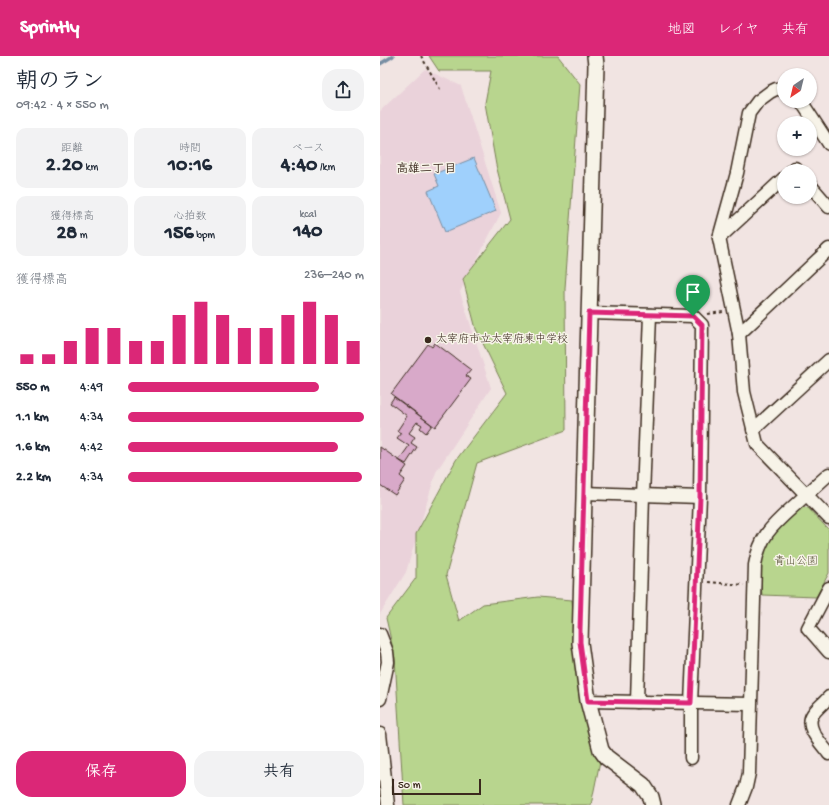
<!DOCTYPE html>
<html lang="ja">
<head>
<meta charset="utf-8">
<style>
  body { margin:0; font-family:"Gochi Hand","Klee One",sans-serif; background:#f2f2f3; color:#1f2937; height:100vh; display:flex; flex-direction:column; font-size:15px; white-space:nowrap }
  * { box-sizing:border-box; margin:0 }
  p { font-size:13px; color:#747a83 }
  .icon { flex:none; width:22px; height:22px; fill:none; stroke:currentColor; stroke-width:2; stroke-linecap:round; stroke-linejoin:round }
  .map { position:relative; flex:1; overflow:hidden }
  .side { display:flex; flex-direction:column; background:#fff; width:380px }
  .side>* { flex:none }
  .needle { width:26px; rotate:215deg }
  .buttons { position:absolute; left:397px; top:12px; display:grid; gap:8px }
  .buttons a { display:grid; place-items:center; width:40px; height:40px; border-radius:50%; background:#fff; box-shadow:0 1px 3px #0004; font-size:20px }
  .scale { position:absolute; left:12px; bottom:10px; width:89px; box-sizing:border-box; padding-left:4px; border:2px solid #3b2a1e; border-top:0; font-size:11px; line-height:14px; white-space:nowrap; color:#3b2a1e; -webkit-text-stroke:3px #f7f3e8; paint-order:stroke }
  .pin { position:absolute; display:grid; place-items:center; width:34px; height:34px; color:#fff; margin:-41px -17px; border-radius:50% 50% 50% 0; rotate:-45deg; box-shadow:0 0 4px #0007 }
  .pin .icon { rotate:45deg }
  .round { display:grid; place-items:center; flex:none; width:42px; height:42px; border-radius:16px; background:#f2f2f3 }
  .overview { display:flex; align-items:center; justify-content:space-between; height:68px; padding:0 16px }
  h1 { font-size:22px; font-weight:800; line-height:30px }
  .metrics { display:grid; grid-template-columns:repeat(3,1fr); gap:6px; height:68px; padding:4px 16px }
  .metrics div { display:grid; align-content:center; border-radius:10px; background:#f2f2f3; text-align:center }
  .metrics b { font-size:20px; font-weight:800 }
  .metrics small { font-size:11px; font-weight:400 }
  .metrics p { font-size:11px }
  .chart { height:112px; padding:8px 16px }
  .chart p { display:flex; justify-content:space-between }
  .chart svg { width:100%; height:72px; margin-top:4px; stroke:#db2777; stroke-width:6 }
  .button { display:flex; gap:8px; margin-top:auto; padding:8px 16px }
  .button a { flex:1; height:46px; border-radius:16px; background:#db2777; color:#fff; font-size:16px; font-weight:800; line-height:46px; text-align:center }
  .button a+a { background:#f2f2f3; color:#1f2937 }
  ul { padding:0 16px; list-style:none; font-size:13px }
  li { display:grid; grid-template-columns:64px 48px 1fr; align-items:center; height:30px }
  li i { height:10px; border-radius:5px; background:#db2777 }
  header { display:flex; align-items:center; gap:24px; box-sizing:border-box; height:56px; padding:0 20px; background:#db2777; color:#fff }
  header strong { font-size:19px }
  nav { display:flex; gap:22px; margin-inline-start:auto; font-size:14px }
  main { display:flex; flex:1; min-height:0 }
  .map>svg:first-child { display:block }
  .built { fill:#ead2da }
  .green { fill:#b8d58e; stroke:#7a8056 }
  .water { fill:#9fd0fc; stroke:#778ea3 }
  .lines { fill:none; stroke-linecap:round; stroke-linejoin:round }
  .stream { stroke:#778ea3; stroke-width:3.5 }
  .building { fill:#d8a9c9; stroke:#3b2a1e }
  .minor-casing { stroke:#3b2a1e; stroke-width:15 }
  .tertiary-casing { stroke:#3b2a1e; stroke-width:18 }
  .path { stroke:#3b2a1e; stroke-width:2; stroke-dasharray:3 3; stroke-linecap:butt }
  .minor { stroke:#f7f3e8; stroke-width:12 }
  .tertiary { stroke:#f7f3e8; stroke-width:15 }
  .route-casing { stroke:#fff; stroke-width:8 }
  .route { stroke:#db2777; stroke-width:5 }
  .poi-dot { fill:#3b2a1e; stroke:#f7f3e8; stroke-width:1.5 }
  .labels { text-anchor:middle; dominant-baseline:central; stroke-width:3; stroke-linejoin:round; paint-order:stroke }
  .poi-label { font-size:11px; fill:#3b2a1e; stroke:#f7f3e8; text-anchor:start }
  .park-label { font-size:11px; fill:#5a553a; stroke:#f7f3e8 }
  .neighbourhood-label { font-size:12px; font-weight:bold; fill:#3b2a1e; stroke:#f7f3e8 }
</style>
</head>
<body>
<header>
<strong>Sprintly</strong>
<nav><a>地図</a><a>レイヤ</a><a>共有</a></nav>
</header>
<main>
<section class="side">
<div class="overview"><div><h1>朝のラン</h1><p>09:42 · 4 × 550 m</p></div><a class="round"><svg class="icon" aria-label="share" viewBox="0 0 24 24"><path d="M12 15V3M7 8l5-5 5 5M5 13v7h14v-7"/></svg></a></div>
<div class="metrics">
<div><p>距離</p><b>2.20<small> km</small></b></div>
<div><p>時間</p><b>10:16</b></div>
<div><p>ペース</p><b>4:40<small> /km</small></b></div>
</div>
<div class="metrics">
<div><p>獲得標高</p><b>28<small> m</small></b></div>
<div><p>心拍数</p><b>156<small> bpm</small></b></div>
<div><p>kcal</p><b>140</b></div>
</div>
<div class="chart"><p><span>獲得標高</span>236–240 m</p>
<svg viewBox="0 0 160 44" preserveAspectRatio="none"><path d="M5 44V38M15 44V38M25 44V30M35 44V22M45 44V22M55 44V30M65 44V30M75 44V14M85 44V6M95 44V14M105 44V22M115 44V22M125 44V14M135 44V6M145 44V14M155 44V30"/></svg>
</div>
<ul>
<li><b>550 m</b>4:49<i style="width:81%"></i></li>
<li><b>1.1 km</b>4:34<i style="width:100%"></i></li>
<li><b>1.6 km</b>4:42<i style="width:89%"></i></li>
<li><b>2.2 km</b>4:34<i style="width:99%"></i></li>
</ul>
<div class="button"><a>保存</a><a>共有</a></div>
</section>
<div class="map">
<svg width="449" height="749" viewBox="0 0 449 749">
  <rect width="100%" height="100%" fill="#f1e4e2"/>
  <filter id="ink" filterUnits="userSpaceOnUse"><feTurbulence type="fractalNoise" baseFrequency=".025" numOctaves="2"/><feDisplacementMap in="SourceGraphic" scale="8" xChannelSelector="R" yChannelSelector="G"/><feConvolveMatrix kernelMatrix="1 2 1 2 8 2 1 2 1" color-interpolation-filters="sRGB"/></filter>
  <g filter="url(#ink)">
    <path class="built" d="M45 13 81 30 121 157 80 236 111 332 56 416 26 516 0 558V55Z"/>
    <g class="green">
      <path d="M49 0H178L200 28 185 232 186 374 97 407 66 519 79 565 103 548 158 541 192 544 199 627 220 705 211 749H24L15 602 6 562 36 522V478L76 404 127 337 96 273 83 223 130 163 116 109 105 47 111 15H59Z"/>
      <path d="M421 450 428 452 449 474V517L436 541 382 539C381 529 380 517 381 507 383 484 406 466 421 450Z"/>
    </g>
    <path class="water" d="M94 102 116 155 65 176 48 135 59 130 54 118Z"/>
    <g class="lines">
      <path class="stream" d="M0 8 13 0"/>
    </g>
    <g class="building">
      <path d="M55 287 91 314 86 320 91 323 55 371 11 338 48 288 52 291Z"/>
      <path d="M14 341 52 369 46 377 40 372 42 369 37 366 29 377 35 381 31 387 37 391 26 408 19 404 29 390 17 382 21 377 17 375 27 360 10 347Z"/>
      <path d="M0 391 27 410 20 420 25 424 15 439 0 429Z"/>
    </g>
    <g class="lines">
      <g class="minor-casing">
        <g id="minor">
          <path d="M404 33H396L390 36 378 45 369 57 357 117 339 182 359 278 364 336 377 388 449 462"/>
          <path d="M421 45 449 88"/>
          <path d="M412 115 415 112 418 115"/>
          <path d="M430 129 449 151"/>
          <path d="M339 182 404 122"/>
          <path d="M209 257 313 260 322 269 320 441 311 647V702"/>
          <path d="M359 278 449 193"/>
          <path d="M373 374 449 304"/>
          <path d="M204 437 320 441"/>
          <path d="M449 532 428 572 449 596"/>
          <path d="M0 578 7 596 8 606 0 643"/>
          <path d="M449 641C444 647 437 652 433 658 424 671 441 687 449 698"/>
          <path d="M208 645 370 648"/>
          <path d="M257 646 263 440 270 259"/>
          <path d="M0 678 8 749"/>
          <path d="M359 749 366 731 369 717 375 509C380 479 393 469 415 449 426 439 438 428 449 418"/>
        </g>
      </g>
      <g class="tertiary-casing">
        <path id="tertiary" d="M215 0 216 9 200 587 208 645 221 694 226 701 263 729 271 741 273 749"/>
      </g>
      <g class="path">
        <path d="M41 0 60 33"/>
        <path d="M328 258 343 256"/>
        <path d="M328 526 364 529"/>
      </g>
      <use href="#minor" class="minor"/>
      <use href="#tertiary" class="tertiary"/>
    </g>
  </g>
  <g class="lines" filter="url(#ink)">
    <g class="route-casing">
      <path id="route" d="M209 257 313 260 322 269 320 441 311 647 208 645 200 586V574Z"/>
    </g>
    <use href="#route" class="route"/>
  </g>
  <circle class="poi-dot" cx="48" cy="284" r="4"/>
  <g class="labels">
    <g class="poi-label">
      <text x="56" y="284">太宰府市立太宰府東中学校</text>
    </g>
    <g class="park-label">
      <text x="416" y="506">青山公園</text>
    </g>
    <g class="neighbourhood-label">
      <text x="46" y="114">高雄二丁目</text>
    </g>
  </g>
</svg>
<div class="buttons">
<a><svg class="needle" viewBox="-14 -14 28 28"><path d="M0-13l5 13h-10z" fill="#e53935"/><path d="M0 13l5-13h-10z" fill="#747a83"/></svg></a>
<a>+</a>
<a>−</a>
</div>
<div class="scale">50 m</div>
<div class="pin" style="left:313px;top:260px;background:#1e9e55"><svg class="icon" aria-label="arrive" viewBox="0 0 24 24"><path d="M6 21V4h12l-3 4 3 4H6"/></svg></div>
</div>
</main>
</body>
</html>
